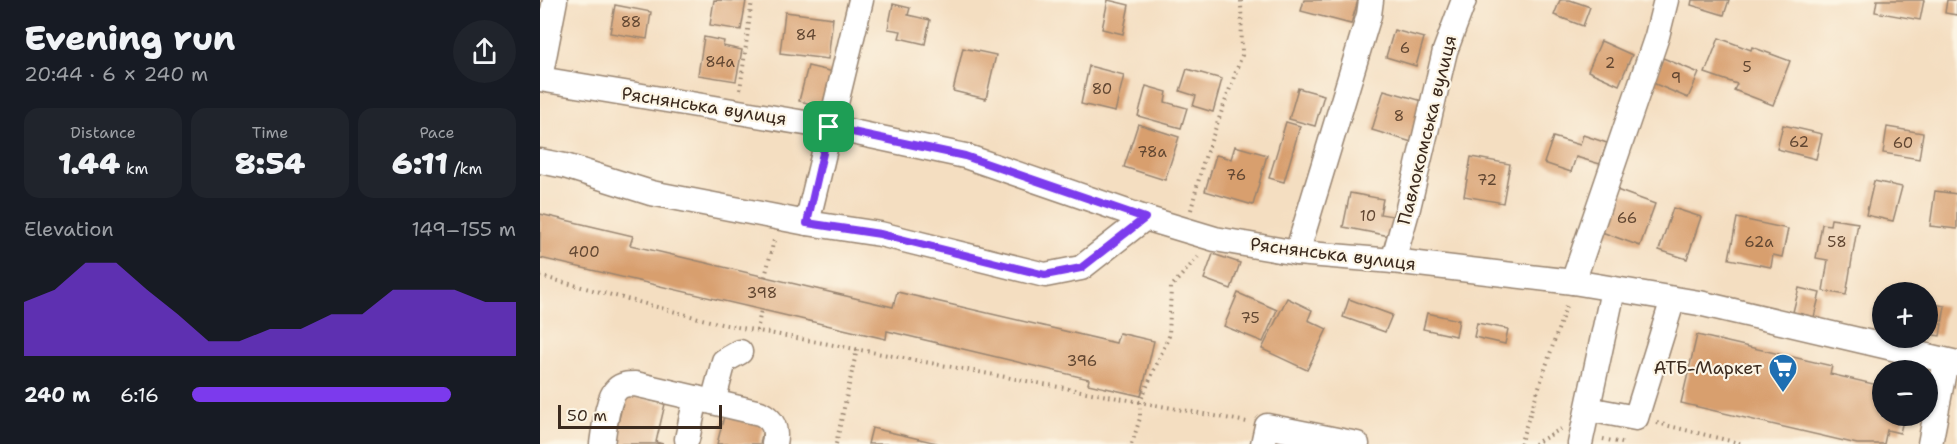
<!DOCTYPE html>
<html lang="en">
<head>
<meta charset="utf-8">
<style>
  body { margin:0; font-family:"Shantell Sans",sans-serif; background:#20242c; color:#f1f3f6; height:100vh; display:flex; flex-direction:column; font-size:22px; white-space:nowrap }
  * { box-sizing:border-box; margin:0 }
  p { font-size:20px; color:#9ea1a6 }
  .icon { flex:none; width:33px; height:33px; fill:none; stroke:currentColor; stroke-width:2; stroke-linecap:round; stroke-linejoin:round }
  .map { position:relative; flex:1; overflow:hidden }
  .drawer { display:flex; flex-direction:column; background:#171b24; width:540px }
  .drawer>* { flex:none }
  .tools { position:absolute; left:1332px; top:282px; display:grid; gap:12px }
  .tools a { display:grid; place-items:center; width:66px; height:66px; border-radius:50%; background:#171b24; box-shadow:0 2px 4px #0004; font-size:30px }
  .scale { position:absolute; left:18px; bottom:15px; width:164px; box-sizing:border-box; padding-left:6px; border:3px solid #3b2a1e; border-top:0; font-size:16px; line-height:21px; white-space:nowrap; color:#3b2a1e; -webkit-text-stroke:4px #fcf5e5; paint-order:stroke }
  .pin { position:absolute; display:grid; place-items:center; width:51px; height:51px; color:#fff; margin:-26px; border-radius:12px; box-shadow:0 3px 9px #0006 }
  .round { display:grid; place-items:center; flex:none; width:63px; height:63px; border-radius:32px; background:#20242c }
  .overview { display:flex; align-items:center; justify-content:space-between; height:102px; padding:0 24px }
  h1 { font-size:33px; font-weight:800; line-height:45px }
  .figures { display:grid; grid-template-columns:repeat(3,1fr); gap:9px; height:102px; padding:6px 24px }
  .figures div { display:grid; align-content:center; border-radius:15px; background:#20242c; text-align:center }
  .figures b { font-size:30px; font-weight:800 }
  .figures small { font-size:16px; font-weight:400 }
  .figures p { font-size:16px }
  .chart { height:168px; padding:12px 24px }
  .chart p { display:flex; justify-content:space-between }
  .chart svg { width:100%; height:108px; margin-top:6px; fill:#7c3aed; opacity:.7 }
  ul { padding:0 24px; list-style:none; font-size:20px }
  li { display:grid; grid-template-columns:96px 72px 1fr; align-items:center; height:45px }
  li i { height:15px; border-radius:8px; background:#7c3aed }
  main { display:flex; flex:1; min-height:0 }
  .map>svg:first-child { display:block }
  .building { fill:#d89f6e }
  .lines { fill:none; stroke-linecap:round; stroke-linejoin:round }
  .minor-casing { stroke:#988470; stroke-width:27 }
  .path { stroke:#988470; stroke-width:4; stroke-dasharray:1.5 4.5; stroke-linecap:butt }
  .minor { stroke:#fff; stroke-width:24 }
  .route-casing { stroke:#fff; stroke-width:12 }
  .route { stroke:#7c3aed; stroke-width:8 }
  .labels { text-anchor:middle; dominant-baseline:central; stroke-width:4.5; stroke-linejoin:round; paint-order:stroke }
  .number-label { font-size:15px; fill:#624732 }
  .street-label { font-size:18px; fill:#3b2a1e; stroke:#fcf5e5 }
  .poi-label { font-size:18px; fill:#3b2a1e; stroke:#fcf5e5; text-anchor:end }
</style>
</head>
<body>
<main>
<section class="drawer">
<div class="overview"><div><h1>Evening run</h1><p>20:44 · 6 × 240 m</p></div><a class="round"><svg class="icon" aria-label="share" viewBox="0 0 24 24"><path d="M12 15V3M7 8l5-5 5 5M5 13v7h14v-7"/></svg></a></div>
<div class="figures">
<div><p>Distance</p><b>1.44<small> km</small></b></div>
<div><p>Time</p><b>8:54</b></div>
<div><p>Pace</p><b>6:11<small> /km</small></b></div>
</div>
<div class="chart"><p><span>Elevation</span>149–155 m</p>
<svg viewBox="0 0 160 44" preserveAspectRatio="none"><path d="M0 44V22L10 17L20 6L30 6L40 17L50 27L60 38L70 38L80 33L90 33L100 27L110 27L120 17L130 17L140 17L150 22L160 22V44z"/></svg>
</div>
<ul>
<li><b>240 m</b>6:16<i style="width:80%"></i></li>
</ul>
</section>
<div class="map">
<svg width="1417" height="444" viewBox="0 0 1417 444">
  <rect width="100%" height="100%" fill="#fcf5e5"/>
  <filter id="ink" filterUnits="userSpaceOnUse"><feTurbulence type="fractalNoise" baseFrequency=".0167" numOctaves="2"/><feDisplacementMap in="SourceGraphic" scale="12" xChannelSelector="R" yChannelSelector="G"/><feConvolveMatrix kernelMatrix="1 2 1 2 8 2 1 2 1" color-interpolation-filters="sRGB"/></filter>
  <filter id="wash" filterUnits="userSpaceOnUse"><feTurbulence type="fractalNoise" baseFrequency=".008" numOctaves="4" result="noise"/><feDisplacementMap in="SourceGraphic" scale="24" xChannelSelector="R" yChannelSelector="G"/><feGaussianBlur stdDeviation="1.35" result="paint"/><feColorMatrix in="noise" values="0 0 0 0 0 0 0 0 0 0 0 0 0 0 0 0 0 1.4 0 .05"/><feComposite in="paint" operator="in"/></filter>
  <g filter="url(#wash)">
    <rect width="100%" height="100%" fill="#f4dec1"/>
    <g id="blocks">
      <g class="building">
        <path d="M174 0 206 1 201 30 170 25Z"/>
        <path d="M568 0 589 5 583 34 562 29Z"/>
        <path d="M764 0H818L811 24 761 11Z"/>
        <path d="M1020 0H1030L1050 7 1043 26 1014 15Z"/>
        <path d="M1152 0H1189L1184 15 1151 5Z"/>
        <path d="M1337 0H1384L1380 20 1335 12Z"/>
        <path d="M1407 0H1417V15L1405 13Z"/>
        <path d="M353 4 370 8 368 15 390 20 385 44 359 38 361 31 348 29Z"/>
        <path d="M75 5 111 12 107 39 70 33Z"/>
        <path d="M245 12 293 18 288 59 240 53Z"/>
        <path d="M854 30 884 38 876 66 846 57Z"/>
        <path d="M164 37 184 41 183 46 202 50 196 81 158 75Z"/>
        <path d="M1179 38 1211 50 1212 47 1250 61 1233 105 1194 90 1197 84 1165 73Z"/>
        <path d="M1061 41 1092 55 1079 85 1048 71Z"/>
        <path d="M423 48 456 55 446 99 413 91Z"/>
        <path d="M1123 58 1159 73 1148 98 1113 83Z"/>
        <path d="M268 66 294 72 285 107 259 101Z"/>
        <path d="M549 66 584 75 575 112 541 104Z"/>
        <path d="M647 69 682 79 673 112 653 106 656 96 640 91Z"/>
        <path d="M606 86 627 92 625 102 647 108 641 128 598 116Z"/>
        <path d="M758 88 784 95 775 126 749 119Z"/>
        <path d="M844 90 886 102 875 143 832 130Z"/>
        <path d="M746 122 760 126 744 182 729 178Z"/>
        <path d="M598 124 639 137 625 180 584 167Z"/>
        <path d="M1243 125 1282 134 1276 159 1237 149Z"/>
        <path d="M1347 127 1383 133 1379 159 1343 153Z"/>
        <path d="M1043 135 1067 143 1060 164 1036 157 1031 172 1004 163 1013 137 1040 145Z"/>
        <path d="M695 146 727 155 713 205 665 191 676 155 691 159Z"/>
        <path d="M931 157 970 164 963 203 924 196Z"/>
        <path d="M1334 181 1362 187 1353 221 1326 215Z"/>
        <path d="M1074 189 1115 204 1100 246 1059 231Z"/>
        <path d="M1395 191 1417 194V229L1390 226Z"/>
        <path d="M810 193 843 199 840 214 859 217 855 237 803 227Z"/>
        <path d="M1133 208 1161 217 1147 259 1119 250Z"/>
        <path d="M0 214 93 236 90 245 353 307 357 292 576 343 579 333 614 341 601 396 548 384 549 379 347 331 346 339 0 258Z"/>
        <path d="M1197 218 1248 229 1242 257 1233 255 1231 267 1189 259Z"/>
        <path d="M1291 219 1318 223 1306 295 1283 291 1288 260 1276 258 1282 224 1290 225Z"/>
        <path d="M673 254 700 263 691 289 664 279Z"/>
        <path d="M1259 288 1280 293 1274 317 1253 312Z"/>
        <path d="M698 293 737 310 723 342 684 326Z"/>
        <path d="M747 298 772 310 768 320 787 329 767 370 722 349Z"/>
        <path d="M809 299 852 315 845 332 803 317Z"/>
        <path d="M1388 303 1405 306 1400 336 1388 334Z"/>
        <path d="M887 313 919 320 916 336 883 329Z"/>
        <path d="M937 323 968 329 965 344 934 337Z"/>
        <path d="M1157 335 1292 366 1290 374 1342 386V416H1364L1360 433 1347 430 1344 444H1317L1141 403Z"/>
        <path d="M85 394 125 404 116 442 123 444H73Z"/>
        <path d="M184 416 224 425 220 444H177Z"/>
        <path d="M332 428 397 443V444H328Z"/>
      </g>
    </g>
  </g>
  <g filter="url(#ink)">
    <use href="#blocks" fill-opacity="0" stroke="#988470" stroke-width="1.5"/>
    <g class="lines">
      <g class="minor-casing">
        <g id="minor">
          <path d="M0 78 15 0"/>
          <path d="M0 79 289 127 425 156 605 218 675 239 757 253 853 261 1033 282 1159 303 1417 363"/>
          <path d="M0 161 25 166 111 193 267 223 340 234 505 275 541 268 605 218"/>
          <path d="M267 223 321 0"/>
          <path d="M757 253 829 15 831 0"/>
          <path d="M853 261 868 208 905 51 924 0"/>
          <path d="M1033 282 1117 36 1126 0"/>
          <path d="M173 402 184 361 200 352"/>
          <path d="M1048 409 1096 418 1133 299"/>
          <path d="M147 439 156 398"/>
          <path d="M62 444C64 431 67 398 77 389 82 384 88 384 95 384L220 413C234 420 237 429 234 444"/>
          <path d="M723 444 727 426 817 444"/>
          <path d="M1040 444 1073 290"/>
          <path d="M1390 444 1406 361"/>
        </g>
      </g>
      <g class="path">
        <path d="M200 90 212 0"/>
        <path d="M651 210 663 163 702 55 701 0"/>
        <path d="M0 276 181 324 707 422"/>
        <path d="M225 277 234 240"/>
        <path d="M217 331 221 310"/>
        <path d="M1117 423 1203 444"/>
        <path d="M1063 439 1086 444"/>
        <path d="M296 444 317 349"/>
        <path d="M592 444 600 418V402L629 336 631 287 658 257"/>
        <path d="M980 444 1027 303"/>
        <path d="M994 444 1021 429"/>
      </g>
      <use href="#minor" class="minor"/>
    </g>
  </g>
  <g class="lines" filter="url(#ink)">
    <g class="route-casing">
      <path id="route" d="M289 127 425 156 605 218 541 268 505 275 340 234 267 223Z"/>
    </g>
    <use href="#route" class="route"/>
  </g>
  <defs>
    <g id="supermarket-pin" transform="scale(1.5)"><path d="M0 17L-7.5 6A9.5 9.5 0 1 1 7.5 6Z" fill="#1f6fb2" stroke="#fcf5e5"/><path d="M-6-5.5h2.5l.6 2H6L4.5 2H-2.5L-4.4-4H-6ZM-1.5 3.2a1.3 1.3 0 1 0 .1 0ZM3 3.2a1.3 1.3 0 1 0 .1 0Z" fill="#fff"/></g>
  </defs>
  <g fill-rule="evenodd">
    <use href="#supermarket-pin" x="1243" y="368"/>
  </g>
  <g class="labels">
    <g class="number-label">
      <text x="91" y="22">88</text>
      <text x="266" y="35">84</text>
      <text x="865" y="48">6</text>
      <text x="180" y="62">84а</text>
      <text x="1070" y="63">2</text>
      <text x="1207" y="67">5</text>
      <text x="1136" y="78">9</text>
      <text x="562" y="89">80</text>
      <text x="859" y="116">8</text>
      <text x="1259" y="142">62</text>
      <text x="1363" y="143">60</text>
      <text x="612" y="152">78а</text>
      <text x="696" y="175">76</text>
      <text x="947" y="180">72</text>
      <text x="828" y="216">10</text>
      <text x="1087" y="218">66</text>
      <text x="1219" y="242">62а</text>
      <text x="1297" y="242">58</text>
      <text x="44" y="252">400</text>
      <text x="222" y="293">398</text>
      <text x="710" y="318">75</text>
      <text x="542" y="361">396</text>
    </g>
    <g class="street-label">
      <text transform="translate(164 106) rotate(9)">Ряснянська вулиця</text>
      <text transform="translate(887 130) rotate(-76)">Павлокомська вулиця</text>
      <text transform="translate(793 254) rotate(7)">Ряснянська вулиця</text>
    </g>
    <g class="poi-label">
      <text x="1222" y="368">АТБ-Маркет</text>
    </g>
  </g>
</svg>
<div class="tools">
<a>+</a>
<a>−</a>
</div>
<div class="scale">50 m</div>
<div class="pin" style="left:289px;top:127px;background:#1e9e55"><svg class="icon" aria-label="arrive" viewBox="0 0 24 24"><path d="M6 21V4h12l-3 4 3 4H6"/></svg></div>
</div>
</main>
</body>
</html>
